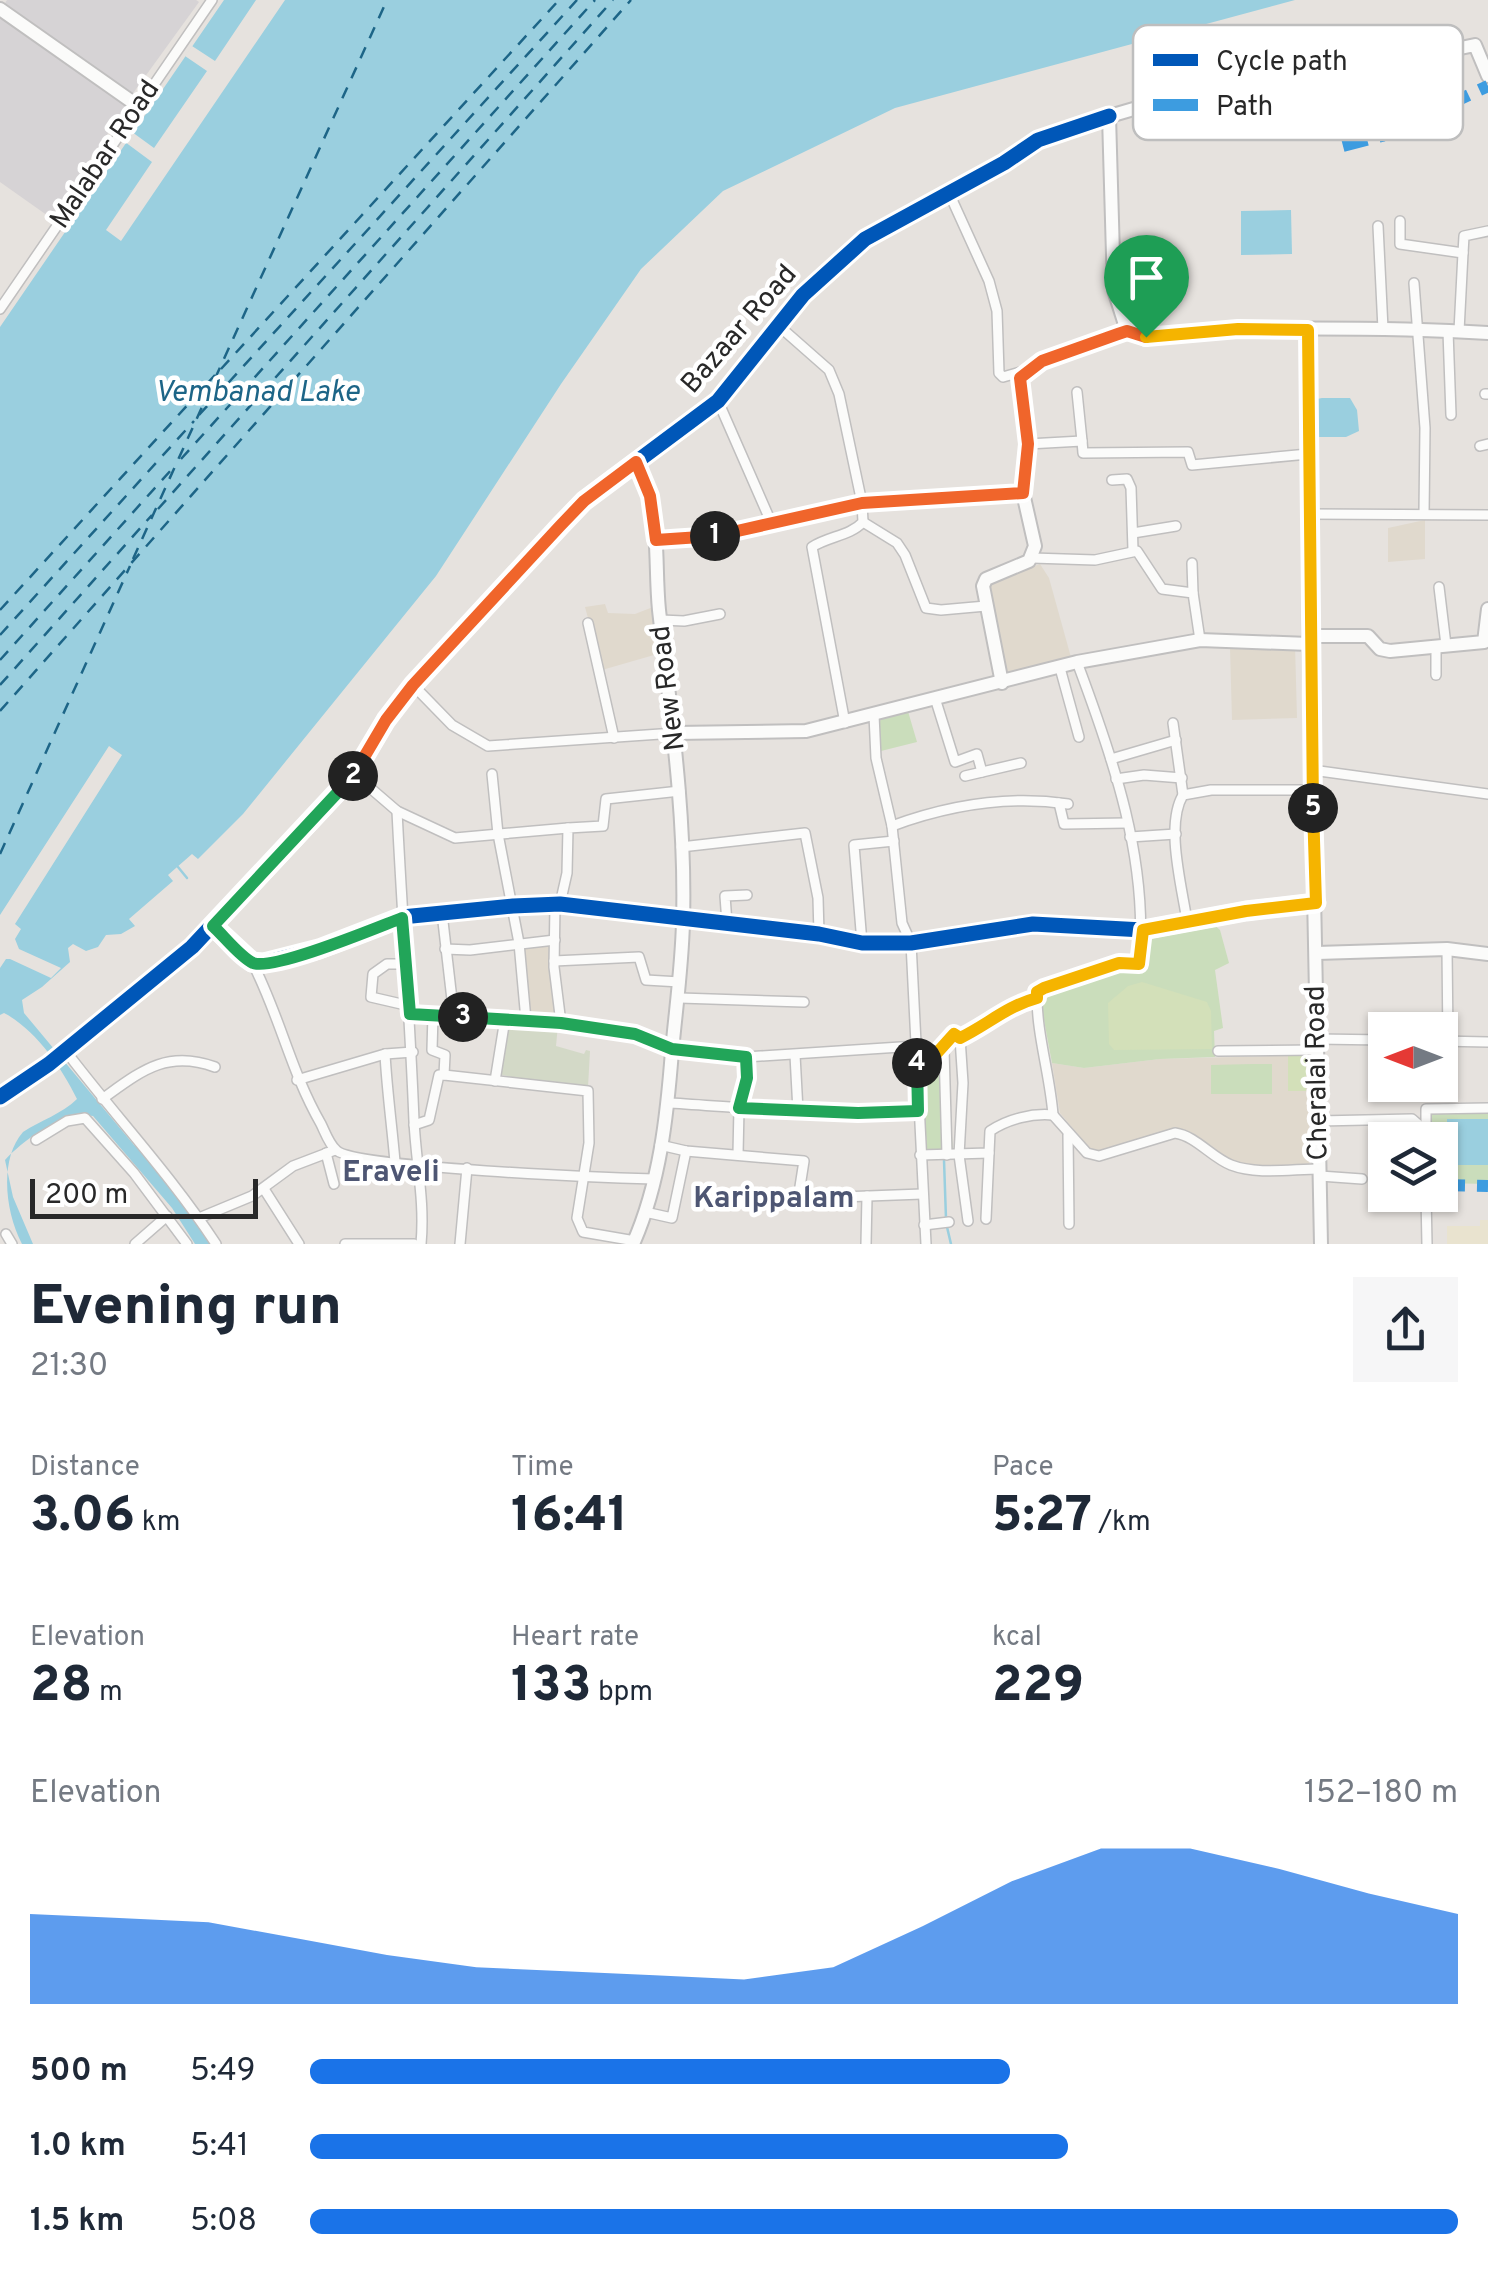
<!DOCTYPE html>
<html lang="en">
<head>
<meta charset="utf-8">
<style>
  body { margin:0; font-family:Overpass,sans-serif; background:#f6f6f7; color:#1f2937; height:100vh; display:flex; flex-direction:column; font-size:38px; white-space:nowrap }
  * { box-sizing:border-box; margin:0 }
  p { font-size:32px; color:#747a83 }
  .icon { flex:none; width:55px; height:55px; fill:none; stroke:currentColor; stroke-width:2; stroke-linecap:round; stroke-linejoin:round }
  .map { position:relative; height:1244px; overflow:hidden }
  .side { display:flex; flex-direction:column; background:#fff; flex:1 }
  .side>* { flex:none }
  .needle { width:65px; rotate:270deg }
  .buttons { position:absolute; left:1368px; top:1012px; display:grid; gap:20px }
  .buttons a { display:grid; place-items:center; width:90px; height:90px; border-radius:0px; background:#fff; box-shadow:0 2px 8px #0004; font-size:50px }
  .scale { position:absolute; left:30px; bottom:25px; width:228px; box-sizing:border-box; padding-left:10px; border:5px solid #282828; border-top:0; font-size:28px; line-height:35px; white-space:nowrap; color:#282828; -webkit-text-stroke:8px #fff; paint-order:stroke }
  .pin { position:absolute; display:grid; place-items:center; width:85px; height:85px; color:#fff; margin:-102px -42px; border-radius:50% 50% 50% 0; rotate:-45deg; box-shadow:0 0 10px #0007 }
  .pin .icon { rotate:45deg }
  .km { position:absolute; width:50px; height:50px; margin:-25px; border-radius:50%; background:#222; color:#fff; font-size:28px; line-height:50px; text-align:center }
  .round { display:grid; place-items:center; flex:none; width:105px; height:105px; border-radius:0px; background:#f6f6f7 }
  .headline { display:flex; align-items:center; justify-content:space-between; height:170px; padding:0 30px }
  h1 { font-size:55px; font-weight:800; line-height:75px }
  .stats { display:grid; grid-template-columns:repeat(3,1fr); gap:15px; height:170px; padding:10px 30px }
  .stats div { display:grid; align-content:center }
  .stats b { font-size:50px; font-weight:800 }
  .stats small { font-size:28px; font-weight:400 }
  .stats p { font-size:28px }
  .chart { height:280px; padding:20px 30px }
  .chart p { display:flex; justify-content:space-between }
  .chart svg { width:100%; height:180px; margin-top:10px; fill:#1a73e8; opacity:.7 }
  ul { padding:0 30px; list-style:none; font-size:32px }
  li { display:grid; grid-template-columns:160px 120px 1fr; align-items:center; height:75px }
  li i { height:25px; border-radius:12px; background:#1a73e8 }
  .map>svg:first-child { display:block }
  .industrial { fill:#d6d3d5 }
  .education { fill:#e0d9cd }
  .green { fill:#caddbb }
  .sand { fill:#e9e3cf }
  .cemetery { fill:#d3d9c7 }
  .pitch { fill:#d3e0b9 }
  .water { fill:#9acfdf }
  .pier { fill:#e6e2de }
  .lines { fill:none; stroke-linecap:round; stroke-linejoin:round }
  .stream { stroke:#9acfdf; stroke-width:2.5 }
  .ferry { stroke:#1d6587; stroke-width:2.5; stroke-dasharray:12 10; stroke-linecap:butt }
  .street-casing { stroke:#c0bfbf; stroke-width:12 }
  .secondary-casing { stroke:#c0bfbf; stroke-width:16 }
  .street { stroke:#fbfbfa; stroke-width:9 }
  .secondary { stroke:#fbfbfa; stroke-width:12 }
  .quiet { stroke:#3d9ce0; stroke-width:12; stroke-dasharray:25 12; stroke-linecap:butt }
  .cycleway-casing { stroke:#fff; stroke-width:21 }
  .cycleway { stroke:#0057b8; stroke-width:15 }
  .split-1-casing { stroke:#fff; stroke-width:20 }
  .split-2-casing { stroke:#fff; stroke-width:20 }
  .split-3-casing { stroke:#fff; stroke-width:20 }
  .split-4-casing { stroke:#fff; stroke-width:20 }
  .split-5-casing { stroke:#fff; stroke-width:20 }
  .split-6-casing { stroke:#fff; stroke-width:20 }
  .split-1 { stroke:#f0652b; stroke-width:12 }
  .split-2 { stroke:#f0652b; stroke-width:12 }
  .split-3 { stroke:#22a559; stroke-width:12 }
  .split-4 { stroke:#22a559; stroke-width:12 }
  .split-5 { stroke:#f5b400; stroke-width:12 }
  .split-6 { stroke:#f5b400; stroke-width:12 }
  .labels { text-anchor:middle; dominant-baseline:central; stroke-width:9; stroke-linejoin:round; paint-order:stroke }
  .street-label { font-size:28px; fill:#282828; stroke:#fff }
  .water-label { font-size:30px; font-style:italic; fill:#1d6587; stroke:#fff }
  .neighbourhood-label { font-size:30px; font-weight:bold; fill:#4e5673; stroke:#fff }
  .key { fill:#fff; stroke:#bebebe; stroke-width:2.5 }
  .key-label { font-size:28px; fill:#282828 }
</style>
</head>
<body>
<div class="map">
<svg width="1488" height="1244" viewBox="0 0 1488 1244">
  <rect width="100%" height="100%" fill="#e6e2de"/>
  <g class="industrial">
    <path d="M7 0H196L199 2 131 96 5 3Z"/>
    <path d="M0 18 127 105 51 218 0 182Z"/>
  </g>
  <g class="education">
    <path d="M1425 520V559L1388 562V528Z"/>
    <path d="M1040 564 1049 578 1072 661 1006 679 988 583Z"/>
    <path d="M605 604 608 613 635 614 653 607 661 653 602 670 585 607Z"/>
    <path d="M1295 645 1297 718 1232 720 1230 647Z"/>
    <path d="M552 941 556 1019H528L521 944Z"/>
    <path d="M1309 1055V1168L1238 1166 1188 1134 1099 1153 1091 1150 1060 1113 1052 1063 1084 1068 1160 1059Z"/>
  </g>
  <g class="green">
    <path d="M907 708 917 742 881 751C873 719 876 719 907 708Z"/>
    <path d="M1213 924 1220 930 1229 963 1215 970 1223 1028 1214 1031 1215 1057 1160 1059 1084 1068 1052 1063 1042 1009 1046 992 1102 971 1143 962 1145 940Z"/>
    <path d="M946 1057 953 1150 927 1151 922 1058Z"/>
    <path d="M1252 1064H1272V1094H1211V1065Z"/>
    <path d="M1429 1113 1488 1114V1119H1447V1164L1488 1165V1184L1440 1183V1140H1429Z"/>
  </g>
  <path class="sand" d="M1480 1220H1488V1244H1447V1226H1480Z"/>
  <path class="cemetery" d="M507 1021 558 1025 556 1046 584 1054 586 1050 590 1051 588 1087 544 1084 498 1074Z"/>
  <g class="pitch">
    <path d="M1142 982 1207 1002 1211 1011 1212 1049 1114 1050 1109 1044 1108 1003 1128 986Z"/>
    <rect x="1288" y="1056" width="18" height="35"/>
  </g>
  <g class="water">
    <path d="M224 0H1295L895 108 723 191 641 269 561 384 436 576 243 814 198 859 192 854 168 875 173 881 129 919 135 926 121 934 106 935 98 947 86 951 73 944 68 948 70 962 42 987 22 1000 24 1013 134 1145 156 1161 212 1244H195L172 1208 93 1116C65 1110 23 1140 5 1160L13 1197 33 1244H22C4 1209 0 1158 23 1132 41 1120 62 1114 77 1099 62 1068 35 1029 4 1013L0 1015V327Z"/>
    <path d="M1291 210 1292 254 1241 255V211Z"/>
    <path d="M1322 398H1350L1357 410 1359 431 1346 437H1312V400Z"/>
    <rect x="1447" y="1119" width="41" height="46"/>
  </g>
  <g class="pier">
    <path d="M256 0H285L121 241 106 230 152 162 125 142 132 132 154 148 207 71 185 56 192 46 215 61Z"/>
    <path d="M109 746 122 755 15 924 21 929 15 939 19 949 61 968 51 978 10 959H6L0 968V915Z"/>
  </g>
  <g class="lines">
    <g class="stream">
      <path d="M178 867 187 878"/>
      <path d="M944 1160 946 1219"/>
      <path d="M947 1227 951 1244"/>
    </g>
    <g class="ferry">
      <path d="M221 369 559 0"/>
      <path d="M199 415 577 0"/>
      <path d="M181 459 595 0"/>
      <path d="M158 509 613 0"/>
      <path d="M133 559 387 0"/>
      <path d="M0 610 215 375"/>
      <path d="M0 635 194 421"/>
      <path d="M0 660 172 469"/>
      <path d="M0 685 152 515"/>
      <path d="M0 711 631 0"/>
      <path d="M0 854 130 566"/>
    </g>
    <g class="street-casing">
      <g id="street">
        <path d="M949 193 989 281 997 311 999 373 1003 377 1024 371"/>
        <path d="M1400 221V244L1463 253 1459 331"/>
        <path d="M1378 226 1383 329"/>
        <path d="M1463 253 1464 236 1488 231"/>
        <path d="M1414 283 1425 428 1424 514"/>
        <path d="M0 309 212 0"/>
        <path d="M779 326 829 370 839 394 862 503 863 522C850 536 829 536 812 547L845 723"/>
        <path d="M1448 331 1451 415"/>
        <path d="M1077 392 1082 441"/>
        <path d="M1485 394H1488"/>
        <path d="M718 401 771 522"/>
        <path d="M1028 444 1082 441 1083 453 1188 452 1192 465 1308 454"/>
        <path d="M1480 446 1488 444"/>
        <path d="M1112 480 1127 479 1131 488 1133 550"/>
        <path d="M1309 514 1488 515"/>
        <path d="M863 522 897 543 905 555 926 608 941 610 986 606"/>
        <path d="M1133 533 1176 526"/>
        <path d="M656 540 706 538 862 503 1023 493"/>
        <path d="M1032 558 1095 560 1137 551 1162 589 1193 593 1200 640"/>
        <path d="M1192 563 1193 593"/>
        <path d="M1439 587 1446 645"/>
        <path d="M661 620 684 621 720 614"/>
        <path d="M588 623 614 738"/>
        <path d="M1060 668 1079 737"/>
        <path d="M1436 675V646"/>
        <path d="M413 685 452 725 488 746 675 733"/>
        <path d="M935 698 955 762 977 754 982 772"/>
        <path d="M874 715 876 758 892 826 902 923 911 943 926 1244"/>
        <path d="M1173 723 1183 795"/>
        <path d="M1111 759 1176 740"/>
        <path d="M1312 770 1488 794"/>
        <path d="M354 774 397 811 455 838 568 828"/>
        <path d="M492 774 498 834 519 943 526 1020"/>
        <path d="M965 776 1021 763"/>
        <path d="M1116 779 1144 775 1182 778"/>
        <path d="M1059 803 1064 824 1127 823"/>
        <path d="M397 811C402 914 410 1017 414 1121 416 1164 425 1200 421 1244"/>
        <path d="M892 826C949 805 1007 795 1068 804"/>
        <path d="M1130 837 1176 834"/>
        <path d="M681 847 805 833 818 898 819 934"/>
        <path d="M560 904 567 873 568 828 603 826 606 799 680 791"/>
        <path d="M555 905 554 967 561 1023"/>
        <path d="M442 913 454 1017"/>
        <path d="M683 917 819 934 862 943H911L1033 924 1143 930 1246 911 1316 903"/>
        <path d="M1187 921C1182 887 1165 825 1183 795L1211 790H1313"/>
        <path d="M727 923 725 896 747 895"/>
        <path d="M862 943 854 845 894 841"/>
        <path d="M445 949 470 950 555 940"/>
        <path d="M1447 949 1448 1041"/>
        <path d="M554 961 639 957 646 980 680 982"/>
        <path d="M252 962C280 1016 290 1070 321 1124 325 1132 329 1144 336 1150 353 1168 613 1178 654 1179"/>
        <path d="M407 964H387L373 974 371 997 410 1006"/>
        <path d="M680 998 804 1002"/>
        <path d="M410 1014 561 1023 635 1034 672 1049 746 1057 916 1046"/>
        <path d="M433 1014 432 1050 445 1055 444 1075 588 1091 589 1143 577 1218 583 1232 635 1241"/>
        <path d="M1317 1039 1385 1040"/>
        <path d="M1440 1041 1488 1042"/>
        <path d="M944 1049 947 1155"/>
        <path d="M65 1050C115 1116 171 1175 216 1244"/>
        <path d="M1218 1051 1317 1050"/>
        <path d="M385 1054C387 1091 392 1126 395 1162"/>
        <path d="M795 1055 798 1111"/>
        <path d="M917 1058 936 1053 954 1035 960 1038"/>
        <path d="M297 1080 385 1054 413 1052"/>
        <path d="M495 1081 505 1019"/>
        <path d="M102 1099C140 1072 166 1049 215 1067"/>
        <path d="M670 1103C753 1108 836 1117 918 1111"/>
        <path d="M1053 1115C1050 1074 1036 1033 1037 992 1065 974 1107 962 1139 964 1149 861 1113 758 1077 662"/>
        <path d="M1053 1115 1087 1153 1099 1156 1175 1133C1196 1136 1211 1157 1231 1165 1257 1175 1292 1169 1320 1169"/>
        <path d="M1319 1121 1412 1119 1426 1131"/>
        <path d="M414 1125 429 1120 439 1075H444"/>
        <path d="M1068 1135 1069 1224"/>
        <path d="M36 1140 67 1121 85 1118 134 1173 187 1244"/>
        <path d="M1426 1140V1109L1488 1108"/>
        <path d="M660 1145 686 1151 804 1161 799 1193 815 1198 922 1194"/>
        <path d="M326 1153 334 1184"/>
        <path d="M738 1154 739 1108 747 1077 746 1057"/>
        <path d="M920 1155 989 1153 990 1131C1008 1119 1032 1113 1053 1115"/>
        <path d="M1320 1176 1362 1179"/>
        <path d="M264 1189 299 1244"/>
        <path d="M1426 1195 1427 1244"/>
        <path d="M645 1212 672 1218 686 1151"/>
        <path d="M199 1218 252 1196 293 1166 335 1150"/>
        <path d="M986 1219 989 1153"/>
        <path d="M968 1221 959 1155 963 1083 960 1038C987 1025 1007 1006 1037 998"/>
        <path d="M924 1225 949 1222"/>
        <path d="M6 1234 12 1244"/>
        <path d="M135 1244 167 1216"/>
        <path d="M345 1244H414"/>
        <path d="M460 1244 467 1168"/>
        <path d="M866 1244 867 1196"/>
      </g>
    </g>
    <g class="secondary-casing">
      <g id="secondary">
        <path d="M0 9 138 106"/>
        <path d="M1109 116 1114 290 1127 331C1162 344 1204 330 1241 329 1323 328 1406 328 1488 333"/>
        <path d="M1308 331 1309 644 1321 1244"/>
        <path d="M1310 636H1368L1380 649 1390 651 1484 642 1488 609"/>
        <path d="M1002 683 983 586 986 579 1029 561 1035 546 1023 493 1028 444 1020 378 1042 361 1127 331"/>
        <path d="M675 733 806 731 1077 662 1200 640 1309 644"/>
        <path d="M213 926 252 962 264 963 319 949 402 917 442 913 560 904 683 917"/>
        <path d="M1317 953 1447 949 1488 954"/>
        <path d="M0 1097 49 1064 192 947 354 774 386 720 413 685 560 526 584 501 718 401 803 295 865 239 1004 163 1038 140 1072 127 1226 82 1315 71 1345 72 1475 45 1488 76"/>
        <path d="M633 1244C660 1183 667 1116 672 1051 676 1008 682 965 683 922 686 817 671 714 659 610 654 560 662 507 636 461"/>
      </g>
    </g>
    <use href="#street" class="street"/>
    <use href="#secondary" class="secondary"/>
    <g class="quiet">
      <path d="M1343 146 1382 136 1488 86"/>
      <path d="M1440 1185 1488 1186"/>
    </g>
    <g class="cycleway-casing">
      <g id="cycleway">
        <path d="M213 926 252 962 264 963 319 949 402 917 513 906 560 904 819 934 862 943H911L1033 924 1143 930 1246 911 1316 903"/>
        <path d="M0 1097 49 1064 192 947 354 774 386 720 413 685 560 526 584 501 718 401 803 295 865 239 1004 163 1038 140 1109 116"/>
      </g>
    </g>
    <use href="#cycleway" class="cycleway"/>
  </g>
  <g class="lines">
    <g class="split-1-casing">
      <path id="split-1" d="M715 536 862 503 1023 493 1028 444 1020 378 1042 361 1118 334 1127 331 1146 337"/>
    </g>
    <g class="split-2-casing">
      <path id="split-2" d="M353 776 386 720 413 685 560 526 584 501 636 462 650 496 656 540 715 536"/>
    </g>
    <g class="split-3-casing">
      <path id="split-3" d="M353 776 213 926C224 936 240 957 253 963 274 971 378 927 402 918L410 1014 463 1017"/>
    </g>
    <g class="split-4-casing">
      <path id="split-4" d="M463 1017 561 1023 635 1034 672 1049 746 1057 747 1078 739 1108 858 1113 918 1111 917 1063"/>
    </g>
    <g class="split-5-casing">
      <path id="split-5" d="M917 1063V1058L936 1054 954 1034 960 1038C987 1025 1007 1006 1037 998V992L1044 988 1119 963 1139 964 1143 930 1246 911 1316 903 1313 808"/>
    </g>
    <g class="split-6-casing">
      <path id="split-6" d="M1146 337 1238 329 1308 330 1313 808"/>
    </g>
    <use href="#split-1" class="split-1"/>
    <use href="#split-2" class="split-2"/>
    <use href="#split-3" class="split-3"/>
    <use href="#split-4" class="split-4"/>
    <use href="#split-5" class="split-5"/>
    <use href="#split-6" class="split-6"/>
  </g>
  <g class="labels">
    <g class="street-label">
      <text transform="translate(106 155) rotate(-56)">Malabar Road</text>
      <text transform="translate(740 330) rotate(-49)">Bazaar Road</text>
      <text transform="translate(669 688) rotate(-97)">New Road</text>
      <text transform="translate(1318 1073) rotate(-91)">Cheralai Road</text>
    </g>
    <g class="water-label">
      <text x="257" y="393">Vembanad Lake</text>
    </g>
    <g class="neighbourhood-label">
      <text x="391" y="1173">Eraveli</text>
      <text x="774" y="1199">Karippalam</text>
    </g>
  </g>
  <rect x="1133" y="25" width="330" height="115" rx="15" class="key"/>
  <rect x="1153" y="54" width="45" height="12" fill="#0057b8"/>
  <rect x="1153" y="99" width="45" height="12" fill="#3d9ce0"/>
  <g class="key-label">
    <text x="1216" y="70">Cycle path</text>
    <text x="1216" y="115">Path</text>
  </g>
</svg>
<div class="buttons">
<a><svg class="needle" viewBox="-14 -14 28 28"><path d="M0-13l5 13h-10z" fill="#e53935"/><path d="M0 13l5-13h-10z" fill="#747a83"/></svg></a>
<a><svg class="icon" aria-label="layers" viewBox="0 0 24 24"><path d="M12 4l9 5-9 5-9-5zM3 14l9 5 9-5"/></svg></a>
</div>
<div class="scale">200 m</div>
<div class="pin" style="left:1146px;top:337px;background:#1e9e55"><svg class="icon" aria-label="arrive" viewBox="0 0 24 24"><path d="M6 21V4h12l-3 4 3 4H6"/></svg></div>
<b class="km" style="left:715px;top:536px">1</b>
<b class="km" style="left:353px;top:776px">2</b>
<b class="km" style="left:463px;top:1017px">3</b>
<b class="km" style="left:917px;top:1063px">4</b>
<b class="km" style="left:1313px;top:808px">5</b>
</div>
<section class="side">
<div class="headline"><div><h1>Evening run</h1><p>21:30</p></div><a class="round"><svg class="icon" aria-label="share" viewBox="0 0 24 24"><path d="M12 15V3M7 8l5-5 5 5M5 13v7h14v-7"/></svg></a></div>
<div class="stats">
<div><p>Distance</p><b>3.06<small> km</small></b></div>
<div><p>Time</p><b>16:41</b></div>
<div><p>Pace</p><b>5:27<small> /km</small></b></div>
</div>
<div class="stats">
<div><p>Elevation</p><b>28<small> m</small></b></div>
<div><p>Heart rate</p><b>133<small> bpm</small></b></div>
<div><p>kcal</p><b>229</b></div>
</div>
<div class="chart"><p><span>Elevation</span>152–180 m</p>
<svg viewBox="0 0 160 44" preserveAspectRatio="none"><path d="M0 44V22L10 23L20 24L30 28L40 32L50 35L60 36L70 37L80 38L90 35L100 25L110 14L120 6L130 6L140 11L150 17L160 22V44z"/></svg>
</div>
<ul>
<li><b>500 m</b>5:49<i style="width:61%"></i></li>
<li><b>1.0 km</b>5:41<i style="width:66%"></i></li>
<li><b>1.5 km</b>5:08<i style="width:100%"></i></li>
</ul>
</section>
</body>
</html>
